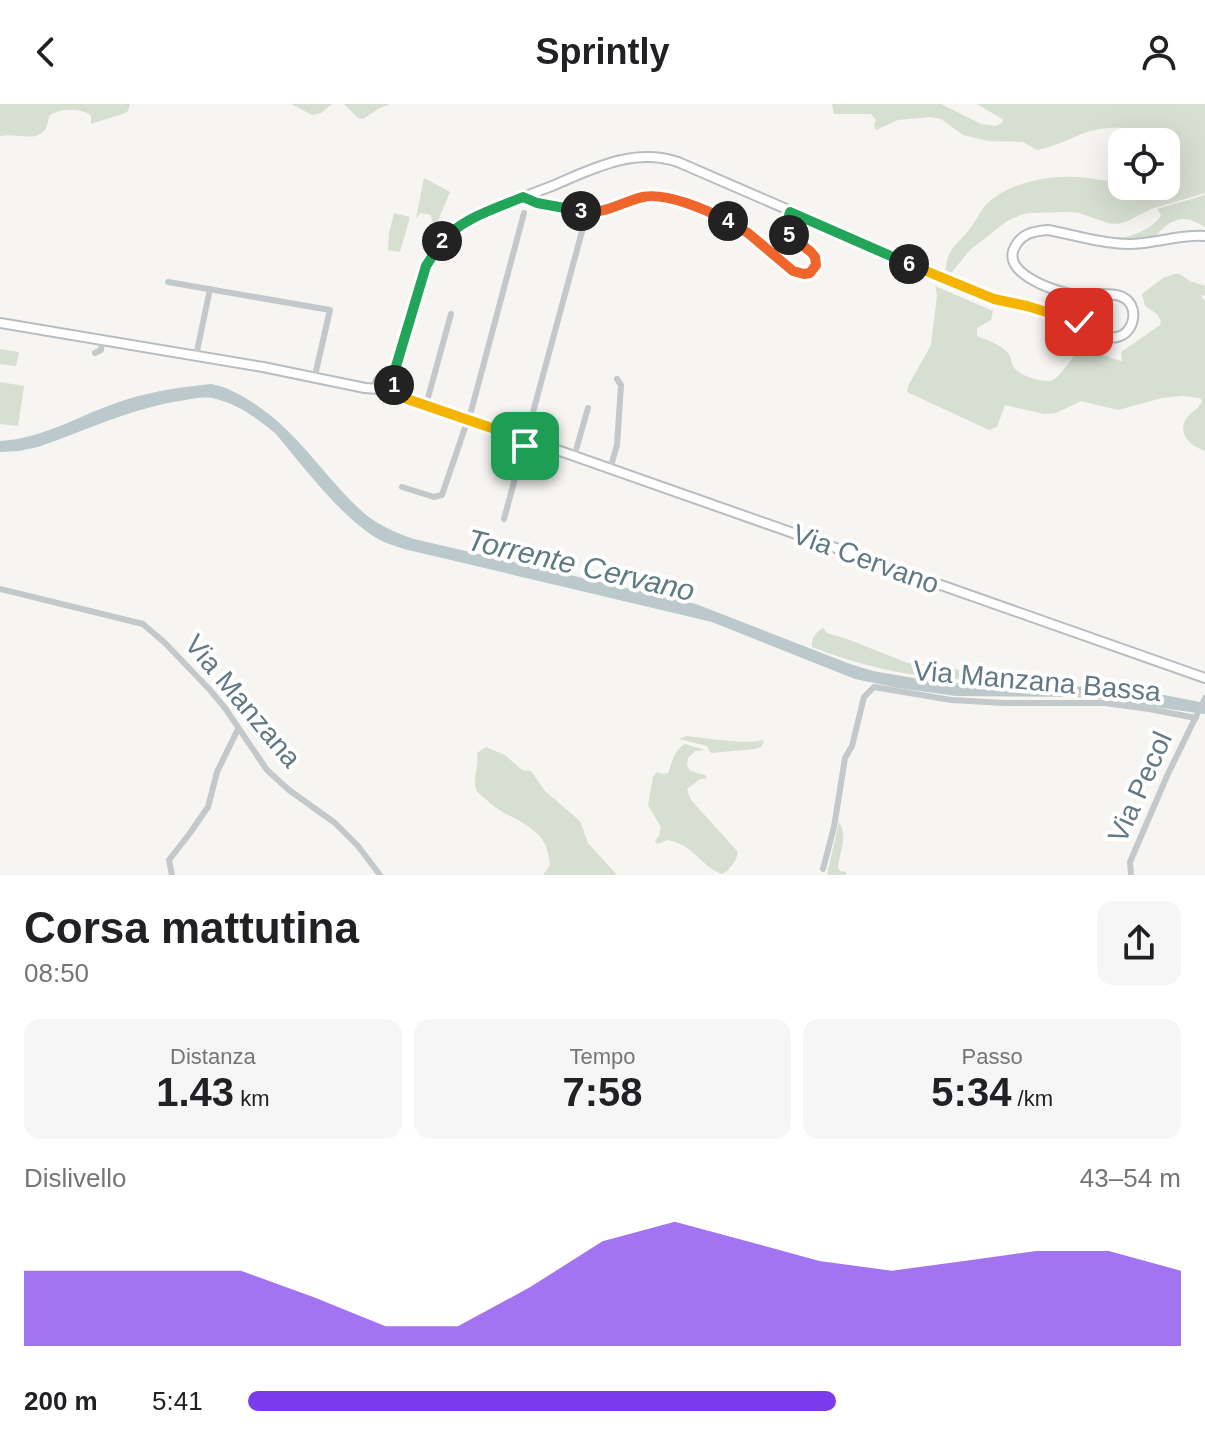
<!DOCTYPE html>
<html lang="it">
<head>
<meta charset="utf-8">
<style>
  body { margin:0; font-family:Helvetica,sans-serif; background:#f6f6f6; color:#202124; height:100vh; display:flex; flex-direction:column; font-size:30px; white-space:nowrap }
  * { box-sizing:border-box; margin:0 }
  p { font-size:26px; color:#757577 }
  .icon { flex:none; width:44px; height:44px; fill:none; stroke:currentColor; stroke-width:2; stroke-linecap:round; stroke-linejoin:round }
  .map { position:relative; height:771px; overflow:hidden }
  .side { display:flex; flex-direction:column; background:#fff; flex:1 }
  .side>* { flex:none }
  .controls { position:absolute; left:1108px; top:24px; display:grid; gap:16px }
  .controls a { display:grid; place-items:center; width:72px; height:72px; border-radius:16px; background:#fff; box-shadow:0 8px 32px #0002; font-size:40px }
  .pin { position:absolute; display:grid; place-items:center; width:68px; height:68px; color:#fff; margin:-34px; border-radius:16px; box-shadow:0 4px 12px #0006 }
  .km { position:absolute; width:40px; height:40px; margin:-20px; border-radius:50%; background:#222; color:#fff; font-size:22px; line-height:40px; text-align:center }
  .round { display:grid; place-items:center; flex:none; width:84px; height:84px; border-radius:16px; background:#f6f6f6 }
  .head { display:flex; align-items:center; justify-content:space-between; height:136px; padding:0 24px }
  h1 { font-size:44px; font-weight:800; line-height:60px }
  .figures { display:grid; grid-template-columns:repeat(3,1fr); gap:12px; height:136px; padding:8px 24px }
  .figures div { display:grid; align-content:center; border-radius:16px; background:#f6f6f6; text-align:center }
  .figures b { font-size:40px; font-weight:800 }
  .figures small { font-size:22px; font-weight:400 }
  .figures p { font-size:22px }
  .chart { height:224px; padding:16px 24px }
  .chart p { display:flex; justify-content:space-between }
  .chart svg { width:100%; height:144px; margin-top:8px; fill:#7c3aed; opacity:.7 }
  ul { padding:0 24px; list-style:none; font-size:26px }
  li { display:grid; grid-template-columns:128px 96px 1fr; align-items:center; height:60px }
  li i { height:20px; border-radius:10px; background:#7c3aed }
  header { display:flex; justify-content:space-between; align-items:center; height:104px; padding:0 24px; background:#fff; font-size:36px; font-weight:800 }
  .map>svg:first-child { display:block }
  .green { fill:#d7ded2 }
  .water { fill:#bbc9cc }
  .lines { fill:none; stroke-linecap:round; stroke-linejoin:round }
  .secondary-casing { stroke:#b7bdc1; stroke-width:12 }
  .street { stroke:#c3c8ca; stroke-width:6 }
  .secondary { stroke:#fff; stroke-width:8 }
  .split-1-casing { stroke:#fff; stroke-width:16 }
  .split-2-casing { stroke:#fff; stroke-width:16 }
  .split-3-casing { stroke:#fff; stroke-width:16 }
  .split-4-casing { stroke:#fff; stroke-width:16 }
  .split-5-casing { stroke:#fff; stroke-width:16 }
  .split-6-casing { stroke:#fff; stroke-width:16 }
  .split-7-casing { stroke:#fff; stroke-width:16 }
  .split-1 { stroke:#f5b400; stroke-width:10 }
  .split-2 { stroke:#22a559; stroke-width:10 }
  .split-3 { stroke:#22a559; stroke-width:10 }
  .split-4 { stroke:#f0652b; stroke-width:10 }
  .split-5 { stroke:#f0652b; stroke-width:10 }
  .split-6 { stroke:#22a559; stroke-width:10 }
  .split-7 { stroke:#f5b400; stroke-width:10 }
  .labels { text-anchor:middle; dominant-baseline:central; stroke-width:8; stroke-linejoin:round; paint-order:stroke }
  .street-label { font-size:28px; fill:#627985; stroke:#fff }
  .water-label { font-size:30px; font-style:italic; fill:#5e7b82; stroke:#fff }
</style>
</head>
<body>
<header><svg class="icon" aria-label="back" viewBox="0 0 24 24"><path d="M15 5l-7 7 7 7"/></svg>Sprintly<svg class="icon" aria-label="person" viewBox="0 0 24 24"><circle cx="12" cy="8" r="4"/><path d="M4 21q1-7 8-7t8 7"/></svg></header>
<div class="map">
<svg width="1205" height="771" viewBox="0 0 1205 771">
  <rect width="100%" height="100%" fill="#f6f5f2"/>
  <g class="green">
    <path d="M0 0H130L128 7 125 9 91 20V11C79 4 60 4 49 12 46 44 20 28 0 32Z"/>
    <path d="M291 0H332L321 9 312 11Z"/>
    <path d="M344 0H390L378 5 363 15 358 14Z"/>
    <path d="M832 0H941L981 20 996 22 1003 18 1002 15 977 0H1205V89L1151 105 1128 117 1118 120 1108 119 1079 109 1067 108 1028 109 1021 111 1007 117 970 146 948 173 944 172C946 166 946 159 948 153 952 141 964 134 971 123 977 115 981 105 989 98 1011 78 1050 71 1078 73 1093 74 1107 78 1122 77V82H1166V60L1175 38 1172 34 1150 37 1139 24C1121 24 1105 22 1087 28 1070 34 1055 43 1037 46L1023 38 988 37 963 31 941 15 930 13 898 16 876 26 874 22 876 16 871 10H834Z"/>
    <path d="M424 74 450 88 437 119 432 117 431 111 421 109 416 114Z"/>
    <path d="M1205 91V123C1190 115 1182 111 1167 121 1161 126 1157 129 1154 136H1115C1130 132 1153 126 1161 111L1157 105Z"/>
    <path d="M394 109 410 113 400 148 388 146 389 129Z"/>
    <path d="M1174 170H1180L1190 177 1205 182V191L1201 192 1205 197V347C1193 343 1178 332 1185 317 1189 308 1199 306 1202 297L1200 294 1182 292 1162 294 1118 306 1081 297 1056 309 1044 310 1005 301 997 323 989 326 907 288 908 282 931 241 937 191 935 182 993 207 991 216 977 224V232C986 236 997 239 1005 246 1012 251 1010 255 1013 262 1018 272 1044 280 1053 276 1060 273 1073 251 1083 243 1097 245 1108 255 1122 257L1121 248 1160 221 1161 217 1157 210 1145 202 1142 190 1163 174Z"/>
    <path d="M0 245 19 248 16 262 0 260Z"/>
    <path d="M0 278 24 282 18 322 0 320Z"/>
    <path d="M823 524 827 529 847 535 908 559 946 562 981 573V576C920 575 869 565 812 543 811 534 816 528 823 524Z"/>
    <path d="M686 632C706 634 745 641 762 636L764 638 761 643 755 645 711 649 707 642 679 635Z"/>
    <path d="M685 640 705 646 695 647 688 654 687 661 690 667 705 671 707 674 700 675 687 685 691 696 738 748C737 756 729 767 722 770 700 762 695 741 667 736L658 740 656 739 655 736 659 732 661 723 648 701 653 673 657 668 663 670 668 669C672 658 674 646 685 640Z"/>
    <path d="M486 643 505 651 522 666 531 667 545 687 580 717 588 739 617 771H543L550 761C549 755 548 748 546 742 536 720 508 714 491 700 487 696 480 691 477 687 471 677 480 660 477 649Z"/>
    <path d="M839 718C848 733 840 747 838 763L840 767 846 768V771H827Z"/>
  </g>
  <path class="water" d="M211 280C226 283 238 289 250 297 298 326 324 374 365 410 380 422 396 429 414 435L696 500 850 560 873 567 925 576 957 579 1128 584 1205 599V610L1083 593 956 592 898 584 855 575 712 518 404 445C396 442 388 440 380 436 342 415 304 363 275 329 258 315 238 300 216 295 206 292 196 294 186 296 134 303 87 326 38 343L19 347 0 348V337C44 335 83 309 125 296 153 287 182 283 211 280Z"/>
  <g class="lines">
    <g class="secondary-casing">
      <g id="secondary">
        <path d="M0 219 263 263 365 284 379 285"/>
        <circle cx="386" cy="281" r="8"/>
        <path d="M393 277 426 162C438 137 456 121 482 110 505 100 528 91 552 82 592 65 634 43 678 58L994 195C1022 203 1051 207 1077 218 1090 223 1101 236 1117 233 1135 230 1141 199 1120 192 1105 187 1087 193 1071 190 1052 186 998 168 1016 141 1023 129 1035 127 1048 126 1074 131 1103 140 1129 140 1155 140 1179 130 1205 132"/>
        <path d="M388 289 469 315 1205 574"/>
      </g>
    </g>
    <g class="street">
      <path d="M523 93C544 104 584 112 607 106 623 102 637 92 654 92 671 92 692 101 708 107 723 113 738 121 751 131 762 140 786 166 799 169 806 171 810 169 815 164V153C798 135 779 137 790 108"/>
      <path d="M168 178 330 206 316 267"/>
      <path d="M95 249 101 246 102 237"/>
      <path d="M196 252 210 185"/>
      <path d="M426 301 451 210"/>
      <path d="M469 315 524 109"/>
      <path d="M574 353 588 304"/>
      <path d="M610 365 617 341 621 281 617 275"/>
      <path d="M402 383 434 393 442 391 468 315"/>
      <path d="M504 415 584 120"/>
      <path d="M0 485 143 520 165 539 210 586 225 604 267 666 289 686 335 719 358 742 380 771"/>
      <path d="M823 765 834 723 845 654 852 642 864 593 874 583 951 596 1004 599H1105L1149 605 1196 614"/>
      <path d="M172 771 169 756 190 729 208 703 217 668 238 625"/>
      <path d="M1131 771 1130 758 1167 672 1205 594"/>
    </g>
    <use href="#secondary" class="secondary"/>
  </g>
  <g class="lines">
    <g class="split-1-casing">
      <path id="split-1" d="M394 281 397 289 407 295 527 336 525 342"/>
    </g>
    <g class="split-2-casing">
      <path id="split-2" d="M394 281V269L426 162 442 137"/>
    </g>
    <g class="split-3-casing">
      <path id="split-3" d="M442 137C463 114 494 105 523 93L537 99 581 107"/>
    </g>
    <g class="split-4-casing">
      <path id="split-4" d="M581 107C605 111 621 98 643 93 666 88 707 106 728 117"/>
    </g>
    <g class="split-5-casing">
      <path id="split-5" d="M728 117 748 129 793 167 804 170 810 169 816 161 815 153 811 148 789 131"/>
    </g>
    <g class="split-6-casing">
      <path id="split-6" d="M789 131 786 122 790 108 909 160"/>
    </g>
    <g class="split-7-casing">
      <path id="split-7" d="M909 160 994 195 1027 202 1079 218"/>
    </g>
    <use href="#split-1" class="split-1"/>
    <use href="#split-2" class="split-2"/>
    <use href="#split-3" class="split-3"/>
    <use href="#split-4" class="split-4"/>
    <use href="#split-5" class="split-5"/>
    <use href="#split-6" class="split-6"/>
    <use href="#split-7" class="split-7"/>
  </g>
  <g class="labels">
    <g class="street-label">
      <text transform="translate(866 455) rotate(20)">Via Cervano</text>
      <text transform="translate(1037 577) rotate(5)">Via Manzana Bassa</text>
      <text transform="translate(243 597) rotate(50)">Via Manzana</text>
      <text transform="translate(1140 683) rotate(-66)">Via Pecol</text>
    </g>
    <g class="water-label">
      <text transform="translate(581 461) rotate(13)">Torrente Cervano</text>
    </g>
  </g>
</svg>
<div class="controls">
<a><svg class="icon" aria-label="locate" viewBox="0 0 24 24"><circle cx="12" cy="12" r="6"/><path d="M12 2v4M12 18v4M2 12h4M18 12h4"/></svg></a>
</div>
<div class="pin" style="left:525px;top:342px;background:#1e9e55"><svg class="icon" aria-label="arrive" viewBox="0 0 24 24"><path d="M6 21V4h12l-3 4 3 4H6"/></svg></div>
<div class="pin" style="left:1079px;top:218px;background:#d93025"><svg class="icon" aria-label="check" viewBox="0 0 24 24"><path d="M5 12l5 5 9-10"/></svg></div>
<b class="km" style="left:394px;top:281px">1</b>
<b class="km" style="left:442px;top:137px">2</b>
<b class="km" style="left:581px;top:107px">3</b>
<b class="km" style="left:728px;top:117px">4</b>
<b class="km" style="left:789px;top:131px">5</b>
<b class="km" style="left:909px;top:160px">6</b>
</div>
<section class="side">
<div class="head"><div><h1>Corsa mattutina</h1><p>08:50</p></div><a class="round"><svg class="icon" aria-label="share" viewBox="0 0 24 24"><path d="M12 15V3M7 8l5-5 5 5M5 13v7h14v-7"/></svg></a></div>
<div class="figures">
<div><p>Distanza</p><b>1.43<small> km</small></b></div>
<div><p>Tempo</p><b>7:58</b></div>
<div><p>Passo</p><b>5:34<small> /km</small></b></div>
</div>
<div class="chart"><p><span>Dislivello</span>43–54 m</p>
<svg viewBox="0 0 160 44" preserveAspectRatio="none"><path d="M0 44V21L10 21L20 21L30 21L40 29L50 38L60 38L70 26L80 12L90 6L100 12L110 18L120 21L130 18L140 15L150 15L160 21V44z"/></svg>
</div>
<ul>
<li><b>200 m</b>5:41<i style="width:63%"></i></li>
</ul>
</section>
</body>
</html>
